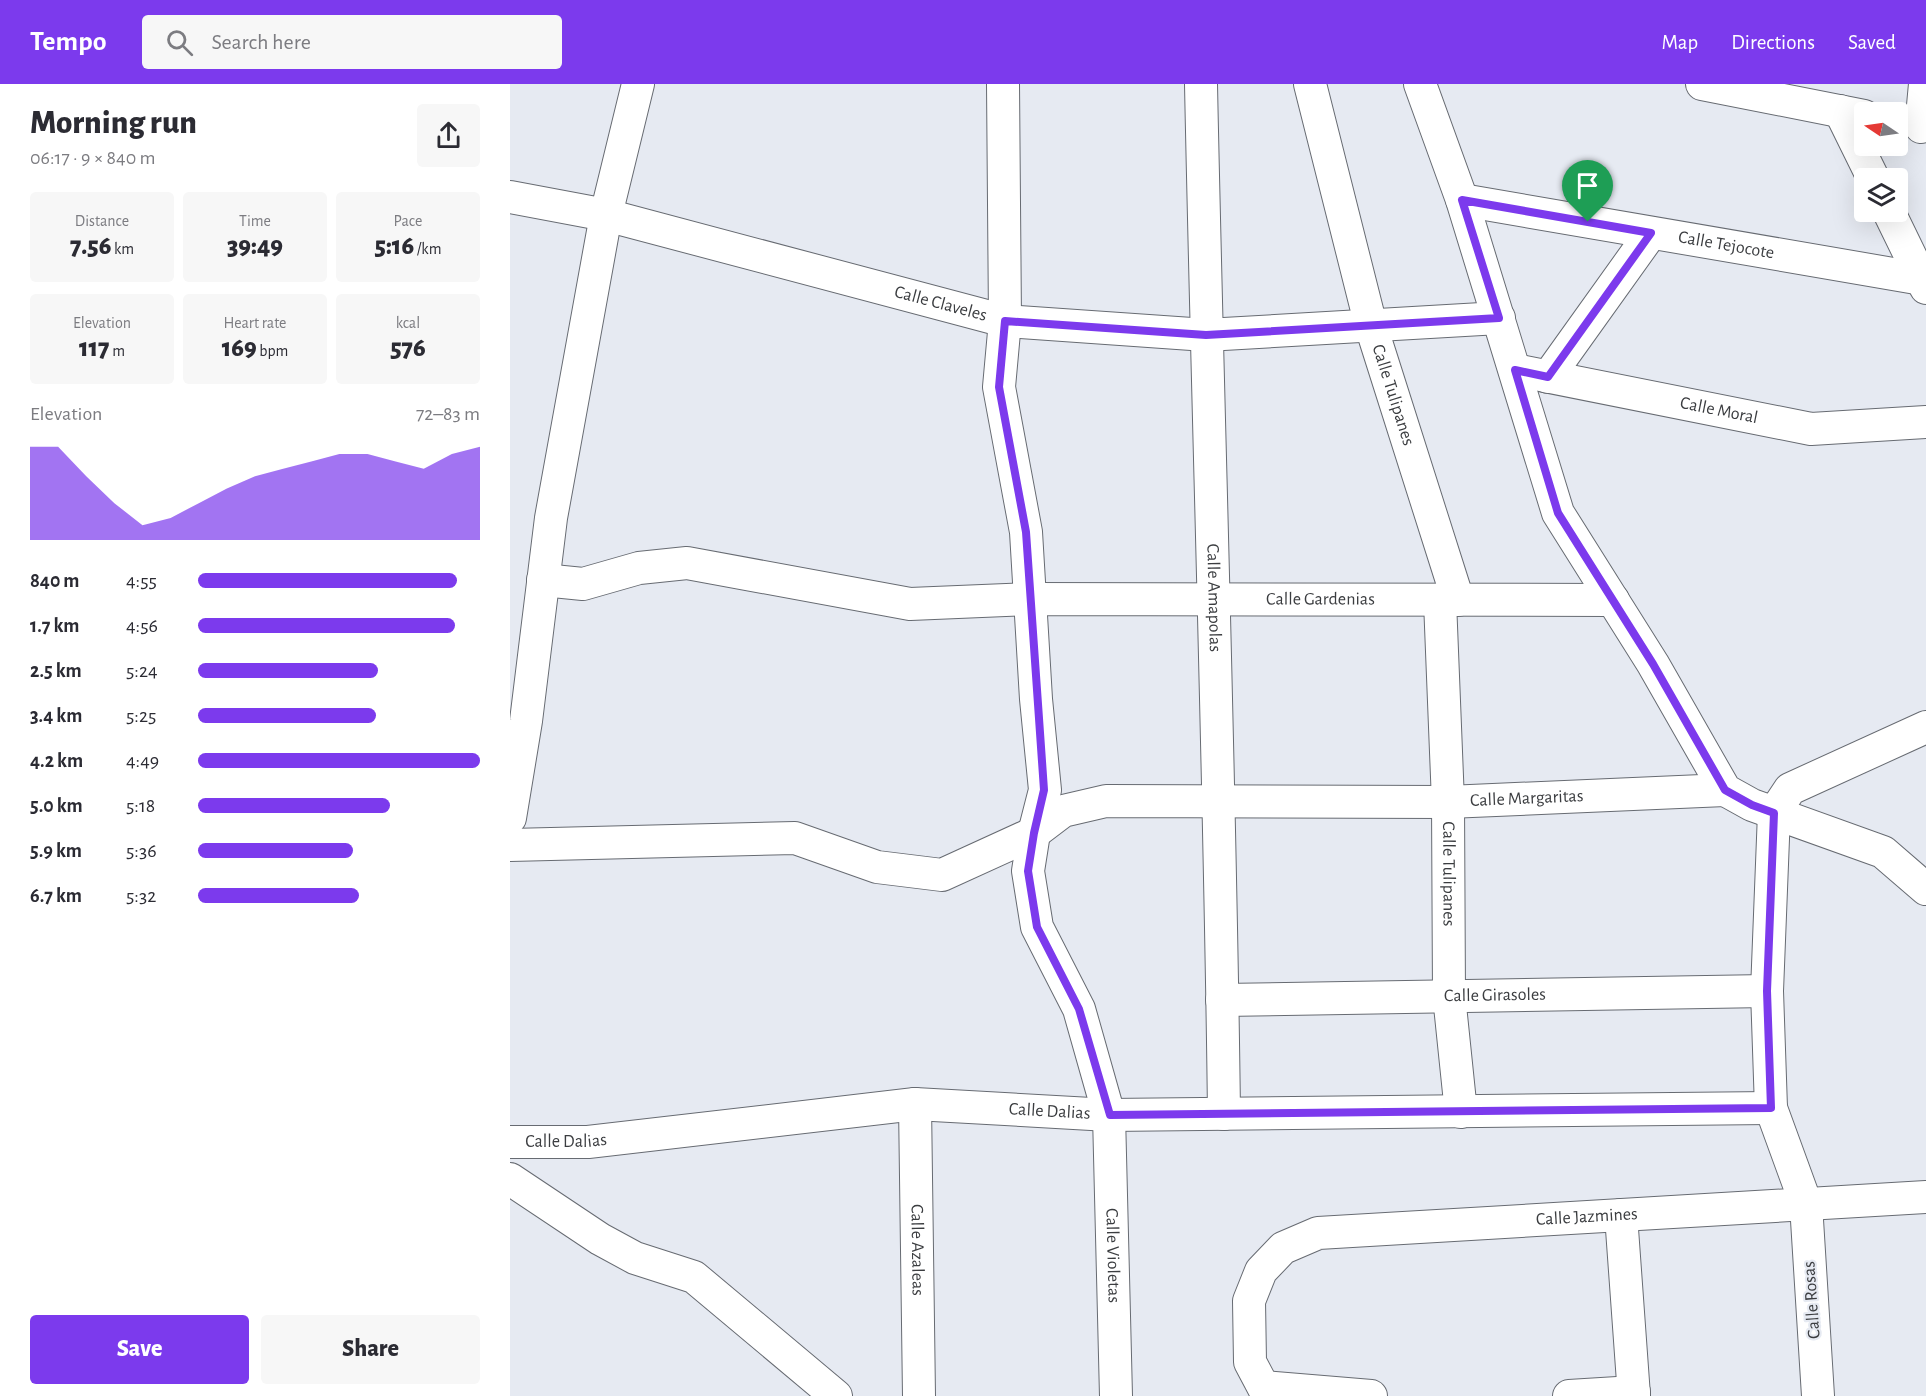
<!DOCTYPE html>
<html lang="en">
<head>
<meta charset="utf-8">
<style>
  body { margin:0; font-family:"Alegreya Sans",sans-serif; background:#f7f7f7; color:#2b2b33; height:100vh; display:flex; flex-direction:column; font-size:22px; white-space:nowrap }
  * { box-sizing:border-box; margin:0 }
  p { font-size:20px; color:#7c7c81 }
  .icon { flex:none; width:33px; height:33px; fill:none; stroke:currentColor; stroke-width:2; stroke-linecap:round; stroke-linejoin:round }
  .map { position:relative; flex:1; overflow:hidden }
  .drawer { display:flex; flex-direction:column; background:#fff; width:510px }
  .drawer>* { flex:none }
  .needle { width:39px; rotate:283deg }
  .fabs { position:absolute; left:1344px; top:18px; display:grid; gap:12px }
  .fabs a { display:grid; place-items:center; width:54px; height:54px; border-radius:6px; background:#fff; box-shadow:0 6px 24px #0002; font-size:30px }
  .pin { position:absolute; display:grid; place-items:center; width:51px; height:51px; color:#fff; margin:-62px -26px; border-radius:50% 50% 50% 0; rotate:-45deg; box-shadow:0 0 6px #0007 }
  .pin .icon { rotate:45deg }
  .round { display:grid; place-items:center; flex:none; width:63px; height:63px; border-radius:6px; background:#f7f7f7 }
  .headline { display:flex; align-items:center; justify-content:space-between; height:102px; padding:0 30px }
  h1 { font-size:33px; font-weight:800; line-height:45px }
  .metrics { display:grid; grid-template-columns:repeat(3,1fr); gap:9px; height:102px; padding:6px 30px }
  .metrics div { display:grid; align-content:center; border-radius:6px; background:#f7f7f7; text-align:center }
  .metrics b { font-size:26px; font-weight:800 }
  .metrics small { font-size:16px; font-weight:400 }
  .metrics p { font-size:16px }
  .chart { height:168px; padding:12px 30px }
  .chart p { display:flex; justify-content:space-between }
  .chart svg { width:100%; height:108px; margin-top:6px; fill:#7c3aed; opacity:.7 }
  .button { display:flex; gap:12px; margin-top:auto; padding:12px 30px }
  .button a { flex:1; height:69px; border-radius:6px; background:#7c3aed; color:#fff; font-size:24px; font-weight:800; line-height:69px; text-align:center }
  .button a+a { background:#f7f7f7; color:#2b2b33 }
  ul { padding:0 30px; list-style:none; font-size:20px }
  li { display:grid; grid-template-columns:96px 72px 1fr; align-items:center; height:45px }
  li i { height:15px; border-radius:8px; background:#7c3aed }
  header { display:flex; align-items:center; gap:36px; box-sizing:border-box; height:84px; padding:0 30px; background:#7c3aed; color:#fff }
  header strong { font-size:28px }
  nav { display:flex; gap:33px; margin-inline-start:auto; font-size:21px }
  .search { width:420px; height:54px; background:#f7f7f7; display:flex; align-items:center; gap:15px; box-sizing:border-box; padding:0 21px; border-radius:6px; color:#7c7c81; font-size:22px }
  main { display:flex; flex:1; min-height:0 }
  .map>svg:first-child { display:block }
  .lines { fill:none; stroke-linecap:round; stroke-linejoin:round }
  .minor-casing { stroke:#676b72; stroke-width:34 }
  .minor { stroke:#fff; stroke-width:32 }
  .route-casing { stroke:#fff; stroke-width:12 }
  .route { stroke:#7c3aed; stroke-width:8 }
  .labels { text-anchor:middle; dominant-baseline:central; stroke-width:4.5; stroke-linejoin:round; paint-order:stroke }
  .street-label { font-size:18px; fill:#3b3d40; stroke:#e6eaf2 }
</style>
</head>
<body>
<header>
<strong>Tempo</strong>
<div class="search"><svg class="icon" aria-label="search" viewBox="0 0 24 24"><circle cx="10" cy="10" r="6"/><path d="M15 15l6 6"/></svg>Search here</div>
<nav><a>Map</a><a>Directions</a><a>Saved</a></nav>
</header>
<main>
<section class="drawer">
<div class="headline"><div><h1>Morning run</h1><p>06:17 · 9 × 840 m</p></div><a class="round"><svg class="icon" aria-label="share" viewBox="0 0 24 24"><path d="M12 15V3M7 8l5-5 5 5M5 13v7h14v-7"/></svg></a></div>
<div class="metrics">
<div><p>Distance</p><b>7.56<small> km</small></b></div>
<div><p>Time</p><b>39:49</b></div>
<div><p>Pace</p><b>5:16<small> /km</small></b></div>
</div>
<div class="metrics">
<div><p>Elevation</p><b>117<small> m</small></b></div>
<div><p>Heart rate</p><b>169<small> bpm</small></b></div>
<div><p>kcal</p><b>576</b></div>
</div>
<div class="chart"><p><span>Elevation</span>72–83 m</p>
<svg viewBox="0 0 160 44" preserveAspectRatio="none"><path d="M0 44V6L10 6L20 18L30 29L40 38L50 35L60 29L70 23L80 18L90 15L100 12L110 9L120 9L130 12L140 15L150 9L160 6V44z"/></svg>
</div>
<ul>
<li><b>840 m</b>4:55<i style="width:92%"></i></li>
<li><b>1.7 km</b>4:56<i style="width:91%"></i></li>
<li><b>2.5 km</b>5:24<i style="width:64%"></i></li>
<li><b>3.4 km</b>5:25<i style="width:63%"></i></li>
<li><b>4.2 km</b>4:49<i style="width:100%"></i></li>
<li><b>5.0 km</b>5:18<i style="width:68%"></i></li>
<li><b>5.9 km</b>5:36<i style="width:55%"></i></li>
<li><b>6.7 km</b>5:32<i style="width:57%"></i></li>
</ul>
<div class="button"><a>Save</a><a>Share</a></div>
</section>
<div class="map">
<svg width="1416" height="1312" viewBox="0 0 1416 1312">
  <rect width="100%" height="100%" fill="#e6eaf2"/>
  <g class="lines">
    <g class="minor-casing">
      <g id="minor">
        <path id="s1" d="M493 0 495 237 489 303 516 448 526 615 535 706 524 749 518 787 527 843 569 925 599 1031 606 1312"/>
        <path id="s2" d="M691 0C698 343 710 686 714 1030"/>
        <path id="s3" d="M800 0 861 242 948 516"/>
        <path d="M910 0 952 116 1048 429 1143 580 1215 706 1242 721 1373 768 1416 805"/>
        <path d="M1192 0 1354 32"/>
        <path d="M1330 27 1363 94"/>
        <path d="M1411 43 1415 0"/>
        <path id="s4" d="M0 113 96 131 495 237 696 251 989 234"/>
        <path id="s5" d="M952 116 1412 195"/>
        <path d="M1379 128 1416 204"/>
        <path id="s6" d="M1005 286 1301 345 1416 338"/>
        <path d="M1038 293 1141 149"/>
        <path id="s7" d="M33 496 73 500 129 484 177 479 400 520 520 515 1103 516"/>
        <path id="s8" d="M930 517 938 718 939 912 951 1028"/>
        <path d="M0 734 16 637 41 434 96 131 128 0"/>
        <path id="s9" d="M0 761 285 754 367 783 432 791 524 749 553 727 596 717 938 718 1215 706"/>
        <path id="s10" d="M712 916 1257 907"/>
        <path id="s11" d="M405 1020 409 1312"/>
        <path id="s12" d="M0 1058H78L405 1020 599 1031 1261 1024"/>
        <path d="M0 1095 90 1155 125 1174 184 1193 326 1312"/>
        <path d="M1111 1131 1124 1312"/>
        <path d="M754 1303 861 1312"/>
        <path id="s13" d="M758 1312 740 1278 739 1217 751 1187 773 1164 808 1149 1416 1113"/>
        <path d="M1059 1312 1124 1308"/>
        <path d="M1308 1312 1296 1120 1261 1024 1257 907 1264 729 1280 705 1416 643"/>
      </g>
    </g>
    <use href="#minor" class="minor"/>
  </g>
  <g class="lines">
    <g class="route-casing">
      <path id="route" d="M952 116 1141 149 1038 293 1005 286 1048 429 1143 580 1215 706 1242 721 1264 729 1257 907 1261 1024 600 1031 569 925 527 843 518 787 524 749 534 706 516 448 489 303 495 237 696 251 989 234Z"/>
    </g>
    <use href="#route" class="route"/>
  </g>
  <g class="labels">
    <g class="street-label">
      <text stroke="none"><textPath href="#s5" startOffset="268">Calle Tejocote</textPath></text>
      <text stroke="none"><textPath href="#s4" startOffset="444">Calle Claveles</textPath></text>
      <text stroke="none"><textPath href="#s3" startOffset="322">Calle Tulipanes</textPath></text>
      <text stroke="none"><textPath href="#s6" startOffset="208">Calle Moral</textPath></text>
      <text stroke="none"><textPath href="#s2" startOffset="514">Calle Amapolas</textPath></text>
      <text stroke="none"><textPath href="#s7" startOffset="784">Calle Gardenias</textPath></text>
      <text stroke="none"><textPath href="#s9" startOffset="1040">Calle Margaritas</textPath></text>
      <text stroke="none"><textPath href="#s8" startOffset="273">Calle Tulipanes</textPath></text>
      <text stroke="none"><textPath href="#s10" startOffset="273">Calle Girasoles</textPath></text>
      <text stroke="none"><textPath href="#s12" startOffset="542">Calle Dalias</textPath></text>
      <text stroke="none"><textPath href="#s12" startOffset="56">Calle Dalias</textPath></text>
      <text stroke="none"><textPath href="#s13" startOffset="471">Calle Jazmines</textPath></text>
      <text stroke="none"><textPath href="#s11" startOffset="146">Calle Azaleas</textPath></text>
      <text stroke="none"><textPath href="#s1" startOffset="1192">Calle Violetas</textPath></text>
      <text transform="translate(1302 1216) rotate(-94)">Calle Rosas</text>
    </g>
  </g>
</svg>
<div class="fabs">
<a><svg class="needle" viewBox="-14 -14 28 28"><path d="M0-13l5 13h-10z" fill="#e53935"/><path d="M0 13l5-13h-10z" fill="#7c7c81"/></svg></a>
<a><svg class="icon" aria-label="layers" viewBox="0 0 24 24"><path d="M12 4l9 5-9 5-9-5zM3 14l9 5 9-5"/></svg></a>
</div>
<div class="pin" style="left:1078px;top:138px;background:#1e9e55"><svg class="icon" aria-label="arrive" viewBox="0 0 24 24"><path d="M6 21V4h12l-3 4 3 4H6"/></svg></div>
</div>
</main>
</body>
</html>
